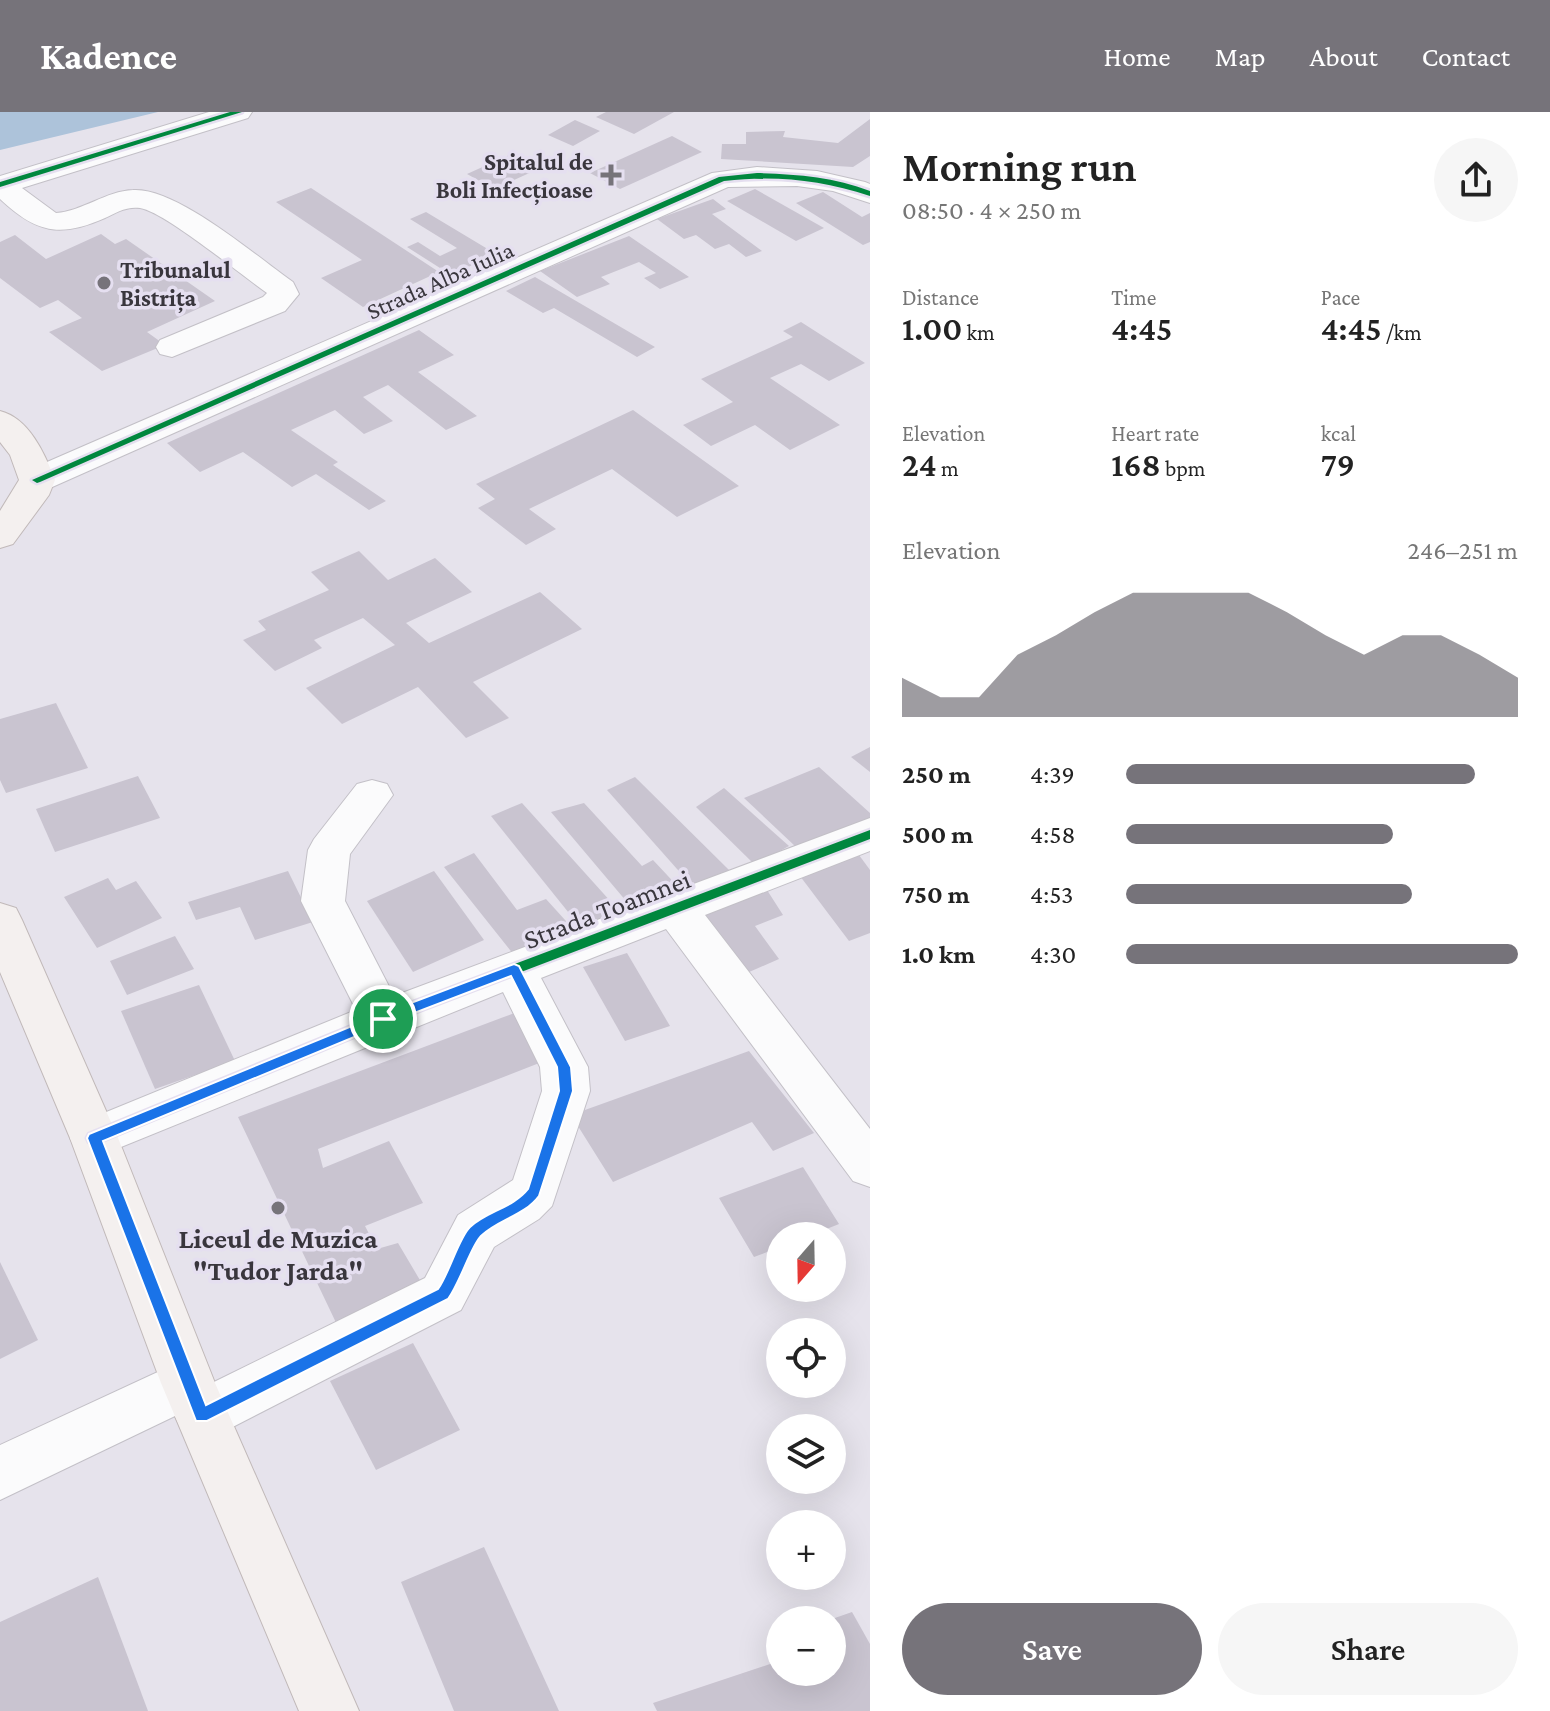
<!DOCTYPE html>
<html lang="en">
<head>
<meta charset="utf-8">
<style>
  body { margin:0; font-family:"Crimson Pro",serif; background:#f6f6f6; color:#222; height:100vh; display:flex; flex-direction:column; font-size:30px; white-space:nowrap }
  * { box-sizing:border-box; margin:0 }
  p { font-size:26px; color:#767676 }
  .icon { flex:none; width:44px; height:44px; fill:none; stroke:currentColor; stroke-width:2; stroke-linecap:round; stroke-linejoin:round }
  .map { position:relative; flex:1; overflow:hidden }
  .details { display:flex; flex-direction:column; background:#fff; width:680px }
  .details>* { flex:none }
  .needle { width:52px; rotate:200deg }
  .buttons { position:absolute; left:766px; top:1110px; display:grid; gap:16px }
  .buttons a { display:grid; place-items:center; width:80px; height:80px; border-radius:50%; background:#fff; box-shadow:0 8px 32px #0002; font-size:40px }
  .pin { position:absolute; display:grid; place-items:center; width:68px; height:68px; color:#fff; margin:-34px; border:4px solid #fff; border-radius:50%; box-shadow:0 2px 8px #0007 }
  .round { display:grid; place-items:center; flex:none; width:84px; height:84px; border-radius:42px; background:#f6f6f6 }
  .headline { display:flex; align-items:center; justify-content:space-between; height:136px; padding:0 32px }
  h1 { font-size:44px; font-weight:600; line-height:60px }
  .stats { display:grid; grid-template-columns:repeat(3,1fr); gap:12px; height:136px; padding:8px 32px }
  .stats div { display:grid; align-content:center }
  .stats b { font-size:34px; font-weight:600 }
  .stats small { font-size:22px; font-weight:400 }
  .stats p { font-size:22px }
  .chart { height:224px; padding:16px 32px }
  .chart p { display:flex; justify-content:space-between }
  .chart svg { width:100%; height:144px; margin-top:8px; fill:#76737a; opacity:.7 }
  .action { display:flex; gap:16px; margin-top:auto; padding:16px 32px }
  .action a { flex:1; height:92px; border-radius:48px; background:#76737a; color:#fff; font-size:32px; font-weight:600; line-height:92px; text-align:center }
  .action a+a { background:#f6f6f6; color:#222 }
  ul { padding:0 32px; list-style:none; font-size:26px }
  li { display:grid; grid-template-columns:128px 96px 1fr; align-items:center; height:60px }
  li i { height:20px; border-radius:10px; background:#76737a }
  header { display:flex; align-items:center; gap:48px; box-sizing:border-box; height:112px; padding:0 40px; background:#76737a; color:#fff }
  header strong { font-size:38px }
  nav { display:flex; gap:44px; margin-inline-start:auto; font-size:28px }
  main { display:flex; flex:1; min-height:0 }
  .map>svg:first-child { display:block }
  .water { fill:#adc3da }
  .building { fill:#c9c4d0 }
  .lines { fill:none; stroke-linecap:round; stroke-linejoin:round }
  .minor-casing { stroke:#c3c0c7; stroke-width:2 }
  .major-casing { stroke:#c1b9b9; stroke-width:2 }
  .minor { fill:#fbfbfc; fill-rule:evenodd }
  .major { fill:#f4f0ef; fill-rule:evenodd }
  .cycleway-casing { stroke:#e5dff0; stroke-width:5 }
  .cycleway { fill:#00873e; fill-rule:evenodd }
  .route { fill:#1a73e8; stroke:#fff; stroke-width:2; fill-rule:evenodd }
  .poi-dot { fill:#76737a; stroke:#e5dff0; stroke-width:3 }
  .labels { text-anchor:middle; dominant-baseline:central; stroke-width:7; stroke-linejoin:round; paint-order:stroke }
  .far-poi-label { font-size:24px; font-weight:bold; fill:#39363d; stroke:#e5dff0; text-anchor:end }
  .far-street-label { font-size:24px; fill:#39363d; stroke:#e5dff0 }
  .street-label { font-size:28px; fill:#39363d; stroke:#e5dff0 }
  .poi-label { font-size:28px; font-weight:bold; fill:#39363d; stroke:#e5dff0 }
</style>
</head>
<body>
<header>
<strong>Kadence</strong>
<nav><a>Home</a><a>Map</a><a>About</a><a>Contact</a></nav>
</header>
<main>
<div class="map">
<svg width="870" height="1599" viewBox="0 0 870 1599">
  <rect width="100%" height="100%" fill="#e6e3ec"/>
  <path class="water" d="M0 0H158L0 38Z"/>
  <g class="building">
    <path d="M606 0H674L634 22 596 5Z"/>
    <path d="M870 7V44L853 55 721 47 722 32H746V20L785 19 783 25 838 31Z"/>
    <path d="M575 8 600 19 573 34 548 23Z"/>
    <path d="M672 24 702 40 620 77 590 61Z"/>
    <path d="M509 43 536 58 494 77 467 62Z"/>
    <path d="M311 76 439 160 363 195 321 166 362 148 276 90Z"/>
    <path d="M755 77 824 116 796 129 727 89Z"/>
    <path d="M823 80 862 105 870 101V130L863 133 796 91Z"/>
    <path d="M713 87 726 97 712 102 762 139 746 145 729 132 715 137 696 123 684 127 657 107Z"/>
    <path d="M426 100 496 142 451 163 407 135 418 130 440 144 457 136 410 107Z"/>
    <path d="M101 122 115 132 126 127 215 189 147 220 165 233 102 259 49 220 82 206 58 188 40 196 0 166V130L15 123 46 147Z"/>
    <path d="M629 124 689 165 660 177 644 166 656 161 639 150 601 165 610 172 577 185 540 159Z"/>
    <path d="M535 165 655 235 637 245 554 196 543 201 506 179Z"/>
    <path d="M801 210 865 251 829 269 801 252 770 266 840 313 790 338 755 313 711 334 683 313 733 290 701 267 793 225 783 219Z"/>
    <path d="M419 218 454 243 418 260 477 304 446 318 388 273 363 285 393 309 364 322 335 298 291 318 338 350 333 353 386 389 369 398 316 362 292 375 243 340 200 360 167 331Z"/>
    <path d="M633 298 739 374 677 405 612 357 529 397 556 417 526 433 478 396 495 387 476 372Z"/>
    <path d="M359 439 388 468 435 446 472 480 406 511 429 531 540 480 582 517 473 570 509 606 466 626 418 575 342 612 306 576 395 533 363 506 314 528 322 536 275 559 243 528 266 518 258 509 329 478 311 460Z"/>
    <path d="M56 591 88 656 6 681 0 668V607Z"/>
    <path d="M870 635V660L851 645Z"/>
    <path d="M819 655 870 701V706L796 735 744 686Z"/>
    <path d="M138 664 160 706 55 740 36 697Z"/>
    <path d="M635 665 729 758 693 775 607 678Z"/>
    <path d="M724 676 789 734 755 753 696 695Z"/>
    <path d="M522 691 621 801 581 816 491 704Z"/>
    <path d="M584 691 642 754 653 748 682 779 632 796 551 700Z"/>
    <path d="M474 741 517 798 546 787 575 819 514 843 444 755Z"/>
    <path d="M859 743 870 758V821L849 829 800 764Z"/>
    <path d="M288 759 313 810 255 828 240 795 196 808 188 790Z"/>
    <path d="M434 759 484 828 413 860 367 789Z"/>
    <path d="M108 766 116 778 136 769 162 806 97 836 64 785Z"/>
    <path d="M767 778 783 803 755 814 779 847 740 864 698 800Z"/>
    <path d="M175 824 194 857 127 883 110 849Z"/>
    <path d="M627 841 670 914 625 929 583 855Z"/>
    <path d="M199 873 235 949 155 977 121 899Z"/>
    <path d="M517 900 547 948 318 1037 323 1056 389 1029 423 1091 365 1114 377 1137 398 1131 427 1180 340 1219 238 1005Z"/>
    <path d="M749 939 814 1021 773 1039 752 1010 613 1070 571 1003Z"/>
    <path d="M803 1055 839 1112 809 1124H780V1135L754 1145 719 1086Z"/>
    <path d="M0 1150 38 1228 0 1247Z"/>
    <path d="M413 1231 460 1318 376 1358 330 1269Z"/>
    <path d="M484 1435 559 1599H454L401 1470Z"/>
    <path d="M98 1465 148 1599H0V1510Z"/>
    <path d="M852 1500 870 1532V1599H657L653 1591 779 1549 768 1528 780 1524V1560H832V1507Z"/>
  </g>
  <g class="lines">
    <g class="minor-casing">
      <g id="minor">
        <path d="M209 0H252L248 6 22 76 56 101C83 99 106 79 133 78 177 75 257 145 293 170L299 182 285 199 172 245 160 242 156 235 160 228 263 185 267 181C241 163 165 100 140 96 127 94 115 101 105 106 60 126 36 121 0 87V64Z"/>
        <path d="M757 55 817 59 865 70 870 72V91L833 79 797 74 728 75 50 376 37 379 24 376 19 368 24 360 712 61Z"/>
        <path d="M372 668 387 672 393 683 350 742 345 789 394 884 870 706V739L705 803 870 1017V1075L853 1069 666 817 541 866 588 955 590 979 552 1094 539 1107 494 1135 461 1198 221 1321 202 1328 183 1321 175 1304 0 1388V1333L188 1246 207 1253 214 1270 425 1166 458 1103 513 1068 542 979 540 955 503 880 94 1046 77 1040 70 1026 77 1012 356 898 301 789 308 738 314 727 357 672Z"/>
      </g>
    </g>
    <g class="major-casing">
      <g id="major">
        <path d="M0 299C29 306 45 342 55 368L49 383 13 432 0 436V399L19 368 10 343 0 330Z"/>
        <path d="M0 791 16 796 22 808 118 1026 215 1271 359 1599H299L161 1271 70 1026 0 860Z"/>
      </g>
    </g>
    <use href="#minor" class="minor"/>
    <use href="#major" class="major"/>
    <g class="cycleway-casing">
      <g id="cycleway">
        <path d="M230 0H242L0 75V70Z"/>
        <path d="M757 61C796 62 834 65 870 79V84C820 68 776 63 724 69L40 370 37 371 32 368 719 65Z"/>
        <path d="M870 718V727L387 911 99 1030 94 1032 89 1030 87 1026 89 1022 379 903Z"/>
      </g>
    </g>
    <use href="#cycleway" class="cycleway"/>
  </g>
  <path class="route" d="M514 852 519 854 571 955 573 979 539 1084C524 1104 499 1107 481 1124 471 1134 460 1171 448 1187L207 1309H196L87 1026 89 1022 379 903ZM511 864 557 955 559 979 528 1077C513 1096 487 1099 470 1115 459 1125 449 1162 438 1177L206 1293 103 1029 388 911Z"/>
  <g class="poi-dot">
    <path d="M607 51h8v8h8v8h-8v8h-8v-8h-8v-8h8z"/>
    <circle cx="104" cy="171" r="8"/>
    <circle cx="278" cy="1096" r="8"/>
  </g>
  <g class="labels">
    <g class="far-poi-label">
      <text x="593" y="49">Spitalul de<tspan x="593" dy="28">Boli Infecțioase</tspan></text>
      <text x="120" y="157" text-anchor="start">Tribunalul<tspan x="120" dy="28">Bistrița</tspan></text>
    </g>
    <g class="far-street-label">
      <text transform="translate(440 168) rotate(-24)">Strada Alba Iulia</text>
    </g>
    <g class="street-label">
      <text transform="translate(607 797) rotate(-21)">Strada Toamnei</text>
    </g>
    <g class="poi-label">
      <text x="278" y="1126">Liceul de Muzica<tspan x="278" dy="32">"Tudor Jarda"</tspan></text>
    </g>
  </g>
</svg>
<div class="buttons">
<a><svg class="needle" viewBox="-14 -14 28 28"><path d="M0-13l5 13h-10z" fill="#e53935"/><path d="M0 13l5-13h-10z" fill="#767676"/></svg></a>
<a><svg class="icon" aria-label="locate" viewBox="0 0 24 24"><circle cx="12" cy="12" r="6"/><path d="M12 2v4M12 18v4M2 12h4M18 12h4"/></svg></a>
<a><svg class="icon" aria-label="layers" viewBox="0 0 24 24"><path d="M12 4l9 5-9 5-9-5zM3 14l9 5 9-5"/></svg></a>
<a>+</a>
<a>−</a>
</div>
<div class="pin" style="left:383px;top:907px;background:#1e9e55"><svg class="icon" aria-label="arrive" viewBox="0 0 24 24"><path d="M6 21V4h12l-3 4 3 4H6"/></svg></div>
</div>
<section class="details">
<div class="headline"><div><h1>Morning run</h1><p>08:50 · 4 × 250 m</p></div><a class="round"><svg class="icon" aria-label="share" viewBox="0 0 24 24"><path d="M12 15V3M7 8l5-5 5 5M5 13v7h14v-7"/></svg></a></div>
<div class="stats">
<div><p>Distance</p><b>1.00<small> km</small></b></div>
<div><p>Time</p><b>4:45</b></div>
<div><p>Pace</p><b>4:45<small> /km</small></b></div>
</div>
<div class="stats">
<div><p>Elevation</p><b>24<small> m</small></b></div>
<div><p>Heart rate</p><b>168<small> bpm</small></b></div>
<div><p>kcal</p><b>79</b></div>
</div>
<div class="chart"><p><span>Elevation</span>246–251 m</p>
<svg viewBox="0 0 160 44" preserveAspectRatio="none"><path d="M0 44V32L10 38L20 38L30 25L40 19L50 12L60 6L70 6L80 6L90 6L100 12L110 19L120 25L130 19L140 19L150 25L160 32V44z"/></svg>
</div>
<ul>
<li><b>250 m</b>4:39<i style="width:89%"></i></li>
<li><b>500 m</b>4:58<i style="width:68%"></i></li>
<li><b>750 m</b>4:53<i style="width:73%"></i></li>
<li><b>1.0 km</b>4:30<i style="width:100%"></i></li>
</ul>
<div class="action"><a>Save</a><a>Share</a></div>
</section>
</main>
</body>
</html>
